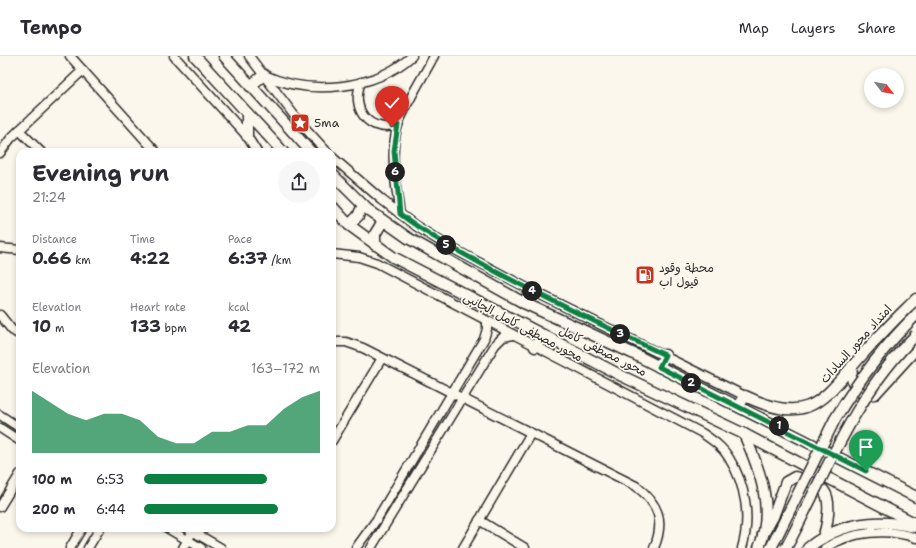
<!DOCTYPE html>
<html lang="en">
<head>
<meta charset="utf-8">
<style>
  body { margin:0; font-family:"Shantell Sans","Playpen Sans Arabic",sans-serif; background:#f7f7f7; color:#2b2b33; height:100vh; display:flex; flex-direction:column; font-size:15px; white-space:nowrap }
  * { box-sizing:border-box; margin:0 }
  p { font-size:13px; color:#7c7c81 }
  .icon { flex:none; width:22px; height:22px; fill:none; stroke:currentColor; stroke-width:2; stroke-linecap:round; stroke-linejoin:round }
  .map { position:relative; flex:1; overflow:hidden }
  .drawer { position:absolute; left:16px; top:92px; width:320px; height:384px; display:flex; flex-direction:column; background:#fff; border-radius:12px; box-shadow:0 2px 6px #0003 }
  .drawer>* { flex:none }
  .needle { width:26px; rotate:121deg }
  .tools { position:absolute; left:864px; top:12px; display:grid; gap:8px }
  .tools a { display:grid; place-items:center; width:40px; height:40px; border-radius:50%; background:#fff; box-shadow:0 2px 6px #0003; font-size:20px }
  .pin { position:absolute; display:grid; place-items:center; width:34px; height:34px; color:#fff; margin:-41px -17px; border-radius:50% 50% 50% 0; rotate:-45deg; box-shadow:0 0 4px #0007 }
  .pin .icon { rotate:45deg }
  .km { position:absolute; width:20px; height:20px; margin:-10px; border-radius:50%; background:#222; color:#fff; font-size:11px; line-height:20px; text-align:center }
  .round { display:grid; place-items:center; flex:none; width:42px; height:42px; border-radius:21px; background:#f7f7f7 }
  .head { display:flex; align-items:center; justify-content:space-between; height:68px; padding:0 16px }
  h1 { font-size:22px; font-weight:700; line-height:30px }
  .stats { display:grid; grid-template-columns:repeat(3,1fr); gap:6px; height:68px; padding:4px 16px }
  .stats div { display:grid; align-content:center }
  .stats b { font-size:17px; font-weight:700 }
  .stats small { font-size:11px; font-weight:400 }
  .stats p { font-size:11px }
  .chart { height:112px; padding:8px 16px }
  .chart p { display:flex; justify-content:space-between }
  .chart svg { width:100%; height:72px; margin-top:4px; fill:#0b8043; opacity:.7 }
  ul { padding:0 16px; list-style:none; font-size:13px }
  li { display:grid; grid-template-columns:64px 48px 1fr; align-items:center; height:30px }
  li i { height:10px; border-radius:5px; background:#0b8043 }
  header { display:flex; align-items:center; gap:24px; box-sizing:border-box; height:56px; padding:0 20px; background:#fff; border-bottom:1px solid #e1e1e2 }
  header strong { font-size:19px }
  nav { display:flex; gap:22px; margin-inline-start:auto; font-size:14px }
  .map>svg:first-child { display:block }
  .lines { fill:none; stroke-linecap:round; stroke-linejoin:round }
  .minor-casing { stroke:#2b2b2b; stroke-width:11 }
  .major-casing { stroke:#2b2b2b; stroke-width:13 }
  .minor { stroke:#fbf7ec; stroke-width:8 }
  .major { stroke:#fbf7ec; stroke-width:10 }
  .major-bridge-casing { stroke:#2b2b2b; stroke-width:13; stroke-linecap:butt }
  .major-bridge { stroke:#fbf7ec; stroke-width:10 }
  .route-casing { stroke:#fff; stroke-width:8 }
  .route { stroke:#0b8043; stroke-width:5 }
  .labels { text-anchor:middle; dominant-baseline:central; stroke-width:3.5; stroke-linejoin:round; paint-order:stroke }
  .poi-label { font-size:12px; fill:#2b2b2b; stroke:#fbf7ec; text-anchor:start }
  .street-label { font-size:12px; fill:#2b2b2b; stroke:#fbf7ec }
</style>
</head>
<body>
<header>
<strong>Tempo</strong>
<nav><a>Map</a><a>Layers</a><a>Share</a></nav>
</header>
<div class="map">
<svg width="916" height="492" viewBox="0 0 916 492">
  <rect width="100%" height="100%" fill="#fbf7ec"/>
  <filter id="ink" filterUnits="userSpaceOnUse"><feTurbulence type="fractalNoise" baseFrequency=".025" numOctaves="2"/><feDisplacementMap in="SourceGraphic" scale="8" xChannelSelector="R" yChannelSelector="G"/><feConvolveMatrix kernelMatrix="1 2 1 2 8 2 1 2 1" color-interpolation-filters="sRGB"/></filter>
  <g filter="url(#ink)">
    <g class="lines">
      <g class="minor-casing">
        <g id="minor">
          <path d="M70 0 156 96"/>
          <path d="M174 0 247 80 257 96"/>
          <path d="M249 0 297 63 327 96"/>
          <path d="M264 19C310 40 374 34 412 0"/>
          <path d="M361 26C350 53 369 78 398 69"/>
          <path d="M19 74 41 96"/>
          <path d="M0 97 11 82 83 14"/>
          <path d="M332 101 382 144 416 170 448 190 531 234 745 340"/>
          <path d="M400 158C396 130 389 97 398 69 406 47 423 21 434 0"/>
          <path d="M0 192 20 194"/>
          <path d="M332 198 359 201 377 207 702 377C712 384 723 391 729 402 746 429 751 462 742 492"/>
          <path d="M0 259 12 274 20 279"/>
          <path d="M332 286H346L363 292 636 430C659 448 665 465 654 492"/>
          <path d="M0 359 20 372"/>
          <path d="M0 372 20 385"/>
          <path d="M332 385 382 302"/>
          <path d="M0 451 20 418"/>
          <path d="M479 464 525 492"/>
          <path d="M167 472 201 492"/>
          <path d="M187 472 221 492"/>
          <path d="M70 492 82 472"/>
          <path d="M88 492 100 472"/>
          <path d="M183 492 190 480"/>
          <path d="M356 492 377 463 484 283 487 273V265"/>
          <path d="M371 492 495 289 503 281 513 279"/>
          <path d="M463 492 531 377"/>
          <path d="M825 492C851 475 888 472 916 482"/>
        </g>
      </g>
      <g class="major-casing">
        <g id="major">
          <path d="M195 0 283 96"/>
          <path d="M224 0 311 96"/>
          <path d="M250 30 264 19"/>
          <path d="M247 57V80"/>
          <path d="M332 118 367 153 408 182 524 247 632 297 916 441"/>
          <path d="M332 150 349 169 393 201 622 320 744 378 916 468"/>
          <path d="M349 169 358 160 363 149"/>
          <path d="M375 189V178L383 165"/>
          <path d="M524 247 531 234"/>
          <path d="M535 291 542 279"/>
          <path d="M852 310C850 326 856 342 875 338L916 293"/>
          <path d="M659 311 665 299"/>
          <path d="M739 350 745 340C811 371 822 344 863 298 880 278 898 261 916 243"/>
          <path d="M744 378C760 414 775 453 759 492"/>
          <path d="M763 478 773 461 786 426 795 421C803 423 819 428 824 435 832 445 827 471 823 482"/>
          <path d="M808 492C839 467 876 462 914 471"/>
        </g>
      </g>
      <use href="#minor" class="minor"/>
      <use href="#major" class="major"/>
      <g class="major-bridge-casing">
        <g id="major-bridge">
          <path d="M771 492 835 363C858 325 884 290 916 259"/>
          <path d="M786 492C825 419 855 338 916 279"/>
        </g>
      </g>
      <use href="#major-bridge" class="major-bridge"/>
    </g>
  </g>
  <g class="lines" filter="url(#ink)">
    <g class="route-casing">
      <path id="route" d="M392 71 398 69 394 95 400 158C429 180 460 196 491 213 548 244 606 271 665 299L659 311 866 415"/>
    </g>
    <use href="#route" class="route"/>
  </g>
  <defs>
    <g id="sight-square" transform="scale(1)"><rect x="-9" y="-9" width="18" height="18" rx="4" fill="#c8321e" stroke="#fbf7ec"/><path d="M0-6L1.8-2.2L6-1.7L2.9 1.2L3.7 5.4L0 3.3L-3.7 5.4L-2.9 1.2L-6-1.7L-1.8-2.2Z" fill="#fff"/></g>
    <g id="fuel-square" transform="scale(1)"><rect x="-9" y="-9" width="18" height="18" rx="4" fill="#c8321e" stroke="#fbf7ec"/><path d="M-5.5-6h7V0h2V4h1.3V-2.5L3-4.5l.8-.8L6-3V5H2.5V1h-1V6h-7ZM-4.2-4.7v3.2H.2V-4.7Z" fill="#fff"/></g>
  </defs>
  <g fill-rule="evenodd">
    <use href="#sight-square" x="300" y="67"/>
    <use href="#fuel-square" x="645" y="219"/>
  </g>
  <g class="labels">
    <g class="poi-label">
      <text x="314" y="67">5ma</text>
      <text x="659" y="212">محطة وقود<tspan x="659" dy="14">فيول اب</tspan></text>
    </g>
    <g class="street-label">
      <text transform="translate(523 271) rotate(28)">محور مصطفى كامل الجانبى</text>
      <text transform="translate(856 288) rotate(-48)">امتداد محور السادات</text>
      <text transform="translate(603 295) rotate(27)">محور مصطفى كامل</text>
    </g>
  </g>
</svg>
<div class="tools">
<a><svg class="needle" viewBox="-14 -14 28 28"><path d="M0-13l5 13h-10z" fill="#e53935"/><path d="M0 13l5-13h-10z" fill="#7c7c81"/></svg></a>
</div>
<div class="pin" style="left:866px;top:415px;background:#1e9e55"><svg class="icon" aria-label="arrive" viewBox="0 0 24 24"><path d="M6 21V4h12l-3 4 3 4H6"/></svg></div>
<div class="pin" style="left:392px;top:71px;background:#d93025"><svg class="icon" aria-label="check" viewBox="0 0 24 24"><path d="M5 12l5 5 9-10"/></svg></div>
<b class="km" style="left:779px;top:370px">1</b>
<b class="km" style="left:691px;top:327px">2</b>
<b class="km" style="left:620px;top:278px">3</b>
<b class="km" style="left:532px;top:235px">4</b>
<b class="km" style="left:446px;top:189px">5</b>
<b class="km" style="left:395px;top:116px">6</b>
<section class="drawer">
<div class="head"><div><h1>Evening run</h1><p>21:24</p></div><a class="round"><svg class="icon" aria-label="share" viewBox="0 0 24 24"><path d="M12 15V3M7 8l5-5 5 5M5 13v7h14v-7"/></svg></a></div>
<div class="stats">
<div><p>Distance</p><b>0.66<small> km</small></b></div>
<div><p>Time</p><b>4:22</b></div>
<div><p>Pace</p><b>6:37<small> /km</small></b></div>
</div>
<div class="stats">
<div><p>Elevation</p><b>10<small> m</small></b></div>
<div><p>Heart rate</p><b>133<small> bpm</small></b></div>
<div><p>kcal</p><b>42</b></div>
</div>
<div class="chart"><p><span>Elevation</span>163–172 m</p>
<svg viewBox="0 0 160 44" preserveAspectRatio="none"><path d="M0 44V6L10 13L20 20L30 24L40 20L50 20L60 24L70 34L80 38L90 38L100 31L110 31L120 27L130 27L140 17L150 10L160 6V44z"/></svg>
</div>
<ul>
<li><b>100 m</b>6:53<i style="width:70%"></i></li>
<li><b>200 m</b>6:44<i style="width:76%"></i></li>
</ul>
</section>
</div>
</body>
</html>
